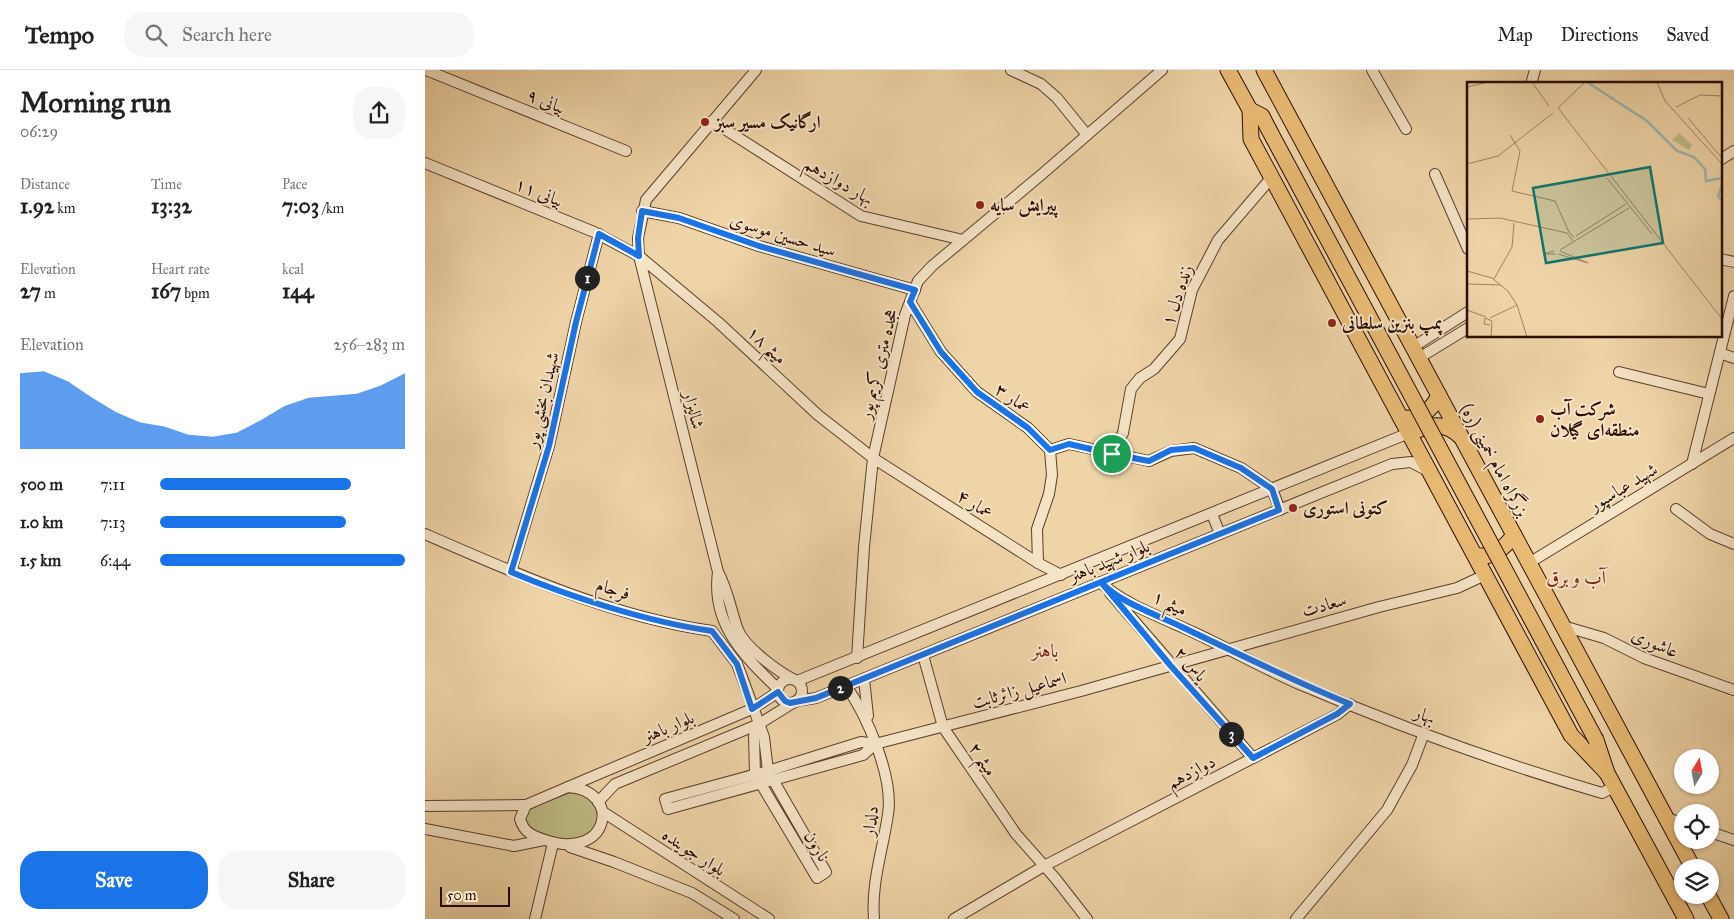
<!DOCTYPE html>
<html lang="en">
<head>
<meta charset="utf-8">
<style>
  body { margin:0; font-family:"IM FELL Great Primer",Amiri,serif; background:#f6f6f6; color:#222; height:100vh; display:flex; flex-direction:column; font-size:19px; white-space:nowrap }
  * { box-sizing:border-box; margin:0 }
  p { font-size:16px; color:#767676 }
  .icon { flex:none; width:28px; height:28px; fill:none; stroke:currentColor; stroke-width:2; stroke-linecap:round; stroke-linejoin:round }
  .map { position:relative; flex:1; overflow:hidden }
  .drawer { display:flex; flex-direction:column; background:#fff; width:425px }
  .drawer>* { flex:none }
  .needle { width:32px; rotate:10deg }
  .buttons { position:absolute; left:1249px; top:679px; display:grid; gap:10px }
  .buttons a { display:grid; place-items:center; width:45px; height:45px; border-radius:50%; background:#fff; box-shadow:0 1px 4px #0004; font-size:25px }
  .scale { position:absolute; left:15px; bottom:12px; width:70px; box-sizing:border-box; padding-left:5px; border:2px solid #290d03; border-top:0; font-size:14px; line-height:18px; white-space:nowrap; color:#290d03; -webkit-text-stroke:4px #f5e3c6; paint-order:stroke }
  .pin { position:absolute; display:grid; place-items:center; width:42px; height:42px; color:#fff; margin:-21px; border:2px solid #fff; border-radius:50%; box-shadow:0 1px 5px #0007 }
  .km { position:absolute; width:25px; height:25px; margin:-12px; border-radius:50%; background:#222; color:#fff; font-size:14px; line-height:25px; text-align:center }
  .round { display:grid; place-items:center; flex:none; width:52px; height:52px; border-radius:20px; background:#f6f6f6 }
  .head { display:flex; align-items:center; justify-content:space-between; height:85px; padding:0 20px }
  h1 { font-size:28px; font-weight:800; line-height:38px }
  .stats { display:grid; grid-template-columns:repeat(3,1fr); gap:8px; height:85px; padding:5px 20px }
  .stats div { display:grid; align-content:center }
  .stats b { font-size:21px; font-weight:800 }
  .stats small { font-size:14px; font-weight:400 }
  .stats p { font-size:14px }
  .chart { height:140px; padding:10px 20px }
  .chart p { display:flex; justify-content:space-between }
  .chart svg { width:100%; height:90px; margin-top:5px; fill:#1a73e8; opacity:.7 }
  .primary-button { display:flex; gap:10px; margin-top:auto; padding:10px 20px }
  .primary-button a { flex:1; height:58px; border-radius:20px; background:#1a73e8; color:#fff; font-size:20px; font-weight:800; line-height:58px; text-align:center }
  .primary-button a+a { background:#f6f6f6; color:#222 }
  ul { padding:0 20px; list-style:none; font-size:16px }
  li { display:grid; grid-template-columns:80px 60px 1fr; align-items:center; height:38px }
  li i { height:12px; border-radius:6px; background:#1a73e8 }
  header { display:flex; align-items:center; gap:30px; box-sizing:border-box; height:70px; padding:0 25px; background:#fff; border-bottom:1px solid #e0e0e0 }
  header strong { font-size:24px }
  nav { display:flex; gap:28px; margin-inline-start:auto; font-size:18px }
  .search { width:350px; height:45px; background:#f6f6f6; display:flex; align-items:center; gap:12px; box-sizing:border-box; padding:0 18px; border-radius:20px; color:#767676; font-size:19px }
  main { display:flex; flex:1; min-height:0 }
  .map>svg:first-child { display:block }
  .green { fill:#bebb84; stroke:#746444 }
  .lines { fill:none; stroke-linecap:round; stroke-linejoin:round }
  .minor-casing { stroke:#5a3f2c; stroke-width:12 }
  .highway-casing { stroke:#290d03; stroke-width:17 }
  .minor { stroke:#f5e3c6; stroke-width:10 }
  .highway { stroke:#e8ba74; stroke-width:15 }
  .highway-bridge-casing { stroke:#290d03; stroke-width:17; stroke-linecap:butt }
  .highway-bridge { stroke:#e8ba74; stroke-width:15 }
  .route-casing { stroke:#fff; stroke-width:10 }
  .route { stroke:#1a73e8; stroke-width:6 }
  .poi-dot { fill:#8f2418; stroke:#f5e3c6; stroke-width:2 }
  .labels { text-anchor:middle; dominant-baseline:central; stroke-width:4; stroke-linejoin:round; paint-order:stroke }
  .street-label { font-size:18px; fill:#290d03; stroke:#f5e3c6 }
  .poi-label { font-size:18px; font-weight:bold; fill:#290d03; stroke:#f5e3c6; text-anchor:start }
  .neighbourhood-label { font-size:19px; fill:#7a1f14; stroke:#f5e3c6 }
  .inset-river { fill:none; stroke:#9db6b1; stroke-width:2.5 }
  .inset-road { fill:none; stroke:#a08465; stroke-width:1 }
  .view { fill:#0f766e; fill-opacity:0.15; stroke:#0f766e; stroke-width:2.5 }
  .inset-edge { fill:none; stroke:#290d03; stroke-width:2.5 }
</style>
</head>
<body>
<header>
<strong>Tempo</strong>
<div class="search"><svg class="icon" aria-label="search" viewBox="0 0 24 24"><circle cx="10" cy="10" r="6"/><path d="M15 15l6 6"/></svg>Search here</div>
<nav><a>Map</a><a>Directions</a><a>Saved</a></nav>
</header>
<main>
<section class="drawer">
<div class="head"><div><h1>Morning run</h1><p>06:29</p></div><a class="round"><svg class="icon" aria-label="share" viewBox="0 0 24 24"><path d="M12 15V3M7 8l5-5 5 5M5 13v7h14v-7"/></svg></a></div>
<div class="stats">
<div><p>Distance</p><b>1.92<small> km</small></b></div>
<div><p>Time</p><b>13:32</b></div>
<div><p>Pace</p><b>7:03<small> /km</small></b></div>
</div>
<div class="stats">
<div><p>Elevation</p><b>27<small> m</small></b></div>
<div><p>Heart rate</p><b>167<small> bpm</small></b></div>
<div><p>kcal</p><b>144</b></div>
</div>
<div class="chart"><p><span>Elevation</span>256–283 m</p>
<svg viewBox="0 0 160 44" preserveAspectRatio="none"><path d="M0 44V7L10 6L20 11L30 19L40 26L50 31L60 33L70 37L80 38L90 36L100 30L110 23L120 19L130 18L140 17L150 13L160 7V44z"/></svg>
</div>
<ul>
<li><b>500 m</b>7:11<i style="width:78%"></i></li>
<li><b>1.0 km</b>7:13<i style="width:76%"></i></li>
<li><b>1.5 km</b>6:44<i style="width:100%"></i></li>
</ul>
<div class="primary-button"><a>Save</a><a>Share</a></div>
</section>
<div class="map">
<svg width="1309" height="849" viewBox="0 0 1309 849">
  <rect width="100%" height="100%" fill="#efd4a7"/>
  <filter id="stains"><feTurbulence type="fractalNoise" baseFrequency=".004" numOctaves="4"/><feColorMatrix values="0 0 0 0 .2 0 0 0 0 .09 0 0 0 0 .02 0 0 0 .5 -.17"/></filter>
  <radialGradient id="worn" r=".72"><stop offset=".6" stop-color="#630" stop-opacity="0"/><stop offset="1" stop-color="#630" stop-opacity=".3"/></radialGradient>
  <path class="green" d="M147 722C152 723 158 725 162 727 179 738 174 760 157 768 141 776 118 764 104 758L100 748 105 738Z"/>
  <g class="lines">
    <g class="minor-casing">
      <g id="minor">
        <path d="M1 0 201 81"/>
        <path d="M331 0 221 130 213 168 214 186 293 502C303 520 306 541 313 560 320 577 352 601 368 609"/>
        <path d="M586 0 616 14 632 28 662 65"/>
        <path d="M947 0 981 59"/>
        <path d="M1106 14 1110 0"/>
        <path d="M287 51 436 146 538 170"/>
        <path d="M1295 90 1309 81"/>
        <path d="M0 93 169 162 214 186 293 252 393 345 448 388 613 493 636 505"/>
        <path d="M1010 104 1043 179"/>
        <path d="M217 141 254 148 334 176 490 220"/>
        <path d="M1295 189 1309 192"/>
        <path d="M485 232 516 282 552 322 603 358 625 380 627 405 624 424 612 459 613 493"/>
        <path d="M988 277 1043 242"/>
        <path d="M1295 283 1309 288"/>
        <path d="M994 288 1043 258"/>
        <path d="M1194 302 1284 324"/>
        <path d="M625 380 644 374 724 391 746 381 769 378 816 398 847 419 855 440"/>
        <path d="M687 384 698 363 706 319 715 308 729 299 755 269 767 220 793 170 847 107"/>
        <path d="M1267 394 1309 226"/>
        <path d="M1251 439 1285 464 1309 474"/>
        <path d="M787 444 795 464"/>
        <path d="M0 464C91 504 188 547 287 561L312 594 317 607 339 667 343 701 401 802 392 808 330 704 329 666 334 654"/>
        <path d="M1104 493 1309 368"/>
        <path d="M86 501 124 376 151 252 174 164"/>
        <path d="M293 502C286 554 319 586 353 619"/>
        <path d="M676 512C693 532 747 552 772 564 806 580 840 599 874 614 973 656 1074 693 1177 723L1189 717"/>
        <path d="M685 523 828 688"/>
        <path d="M1138 556 1179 568 1219 588 1309 620"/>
        <path d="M498 585 518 657 591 764 630 808 662 849"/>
        <path d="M432 588 439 477 448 388 480 245 493 211 507 196 616 105 737 0"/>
        <path d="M439 609 443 646"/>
        <circle cx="365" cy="621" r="12"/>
        <path d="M372 611 984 363"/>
        <path d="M421 616C442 645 469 708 463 744 458 780 446 812 449 849"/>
        <path d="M450 674 438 685 243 739 240 729 343 701 436 672 450 674 656 621 954 537 1032 518 1060 505"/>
        <path d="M143 717 327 639 353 622"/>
        <path d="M143 717C198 720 185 792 120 770 108 766 99 763 95 749L101 735Z"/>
        <path d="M173 732 190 714 334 654 371 631 391 628 967 394 986 392 1003 401"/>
        <path d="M0 736 101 735"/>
        <path d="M178 742 344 849"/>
        <path d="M1241 748 1258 753"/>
        <path d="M0 759 89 776 119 770"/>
        <path d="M1285 762 1309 770"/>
        <path d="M145 777 189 792 267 823 309 849"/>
        <path d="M110 849 128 773"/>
        <path d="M529 849 619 796 913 644 925 634"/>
        <path d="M871 849 962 740 987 695 999 663"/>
      </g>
    </g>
    <g class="highway-casing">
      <g id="highway">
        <path d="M803 0 825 40 826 69 1146 665 1182 703"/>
        <path d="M839 0 1268 798"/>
        <path d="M825 40 837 46 843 58"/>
        <path d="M976 348C993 350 1007 341 1014 325"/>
        <path d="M993 360C1008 353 1023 354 1036 367"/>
        <path d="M1050 485C1066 490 1080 477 1089 465"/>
        <path d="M1171 670 1182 703 1261 849"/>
        <path d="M1283 825 1296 849"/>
      </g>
    </g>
    <use href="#minor" class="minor"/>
    <use href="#highway" class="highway"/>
    <g class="highway-bridge-casing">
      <path id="highway-bridge" d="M843 58 1171 670"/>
    </g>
    <use href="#highway-bridge" class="highway-bridge"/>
  </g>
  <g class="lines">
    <g class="route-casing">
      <path id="route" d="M687 384 644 374 625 380 603 358 552 322 516 282 485 232 490 220 334 176 254 148 217 141 213 168 214 186 174 164 151 252 124 376 86 502C145 527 223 552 287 561L312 594 327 639 353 622 360 631 365 633 391 628 676 512C693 532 735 546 759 558 814 584 868 611 925 634L912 644 828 688 745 595 676 512 854 440 847 419 816 398 769 378 746 380 724 391 687 384"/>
    </g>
    <use href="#route" class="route"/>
  </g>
  <g class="poi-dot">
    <circle cx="280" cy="52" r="5"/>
    <circle cx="555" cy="135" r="5"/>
    <circle cx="907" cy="253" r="5"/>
    <circle cx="1115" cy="349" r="5"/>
    <circle cx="868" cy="438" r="5"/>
  </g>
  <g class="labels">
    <g class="street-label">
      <text transform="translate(121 31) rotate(22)">بیانی ۹</text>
      <text transform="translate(414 111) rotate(30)">بهار دوازدهم</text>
      <text transform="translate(114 122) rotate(22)">بیانی ۱۱</text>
      <text transform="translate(358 165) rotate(17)">سید حسین موسوی</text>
      <text transform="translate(752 225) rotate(-71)">زنده دل ۱</text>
      <text transform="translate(342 275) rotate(43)">میثم ۱۸</text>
      <text transform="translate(453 294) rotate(-76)">هجده متری کریم پور</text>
      <text transform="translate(588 328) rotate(35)">عمار ۳</text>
      <text transform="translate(117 330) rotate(-77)">شهیدان بخشی پور</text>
      <text transform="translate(269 340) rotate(76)">شالیزار</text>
      <text transform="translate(1070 390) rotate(62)">بزرگراه امام خمینی (ره)</text>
      <text transform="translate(1198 417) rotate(-31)">شهید عباسپور</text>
      <text transform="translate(550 434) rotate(33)">عمار ۴</text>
      <text transform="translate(684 491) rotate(-22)">بلوار شهید باهنر</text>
      <text transform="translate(188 519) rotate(17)">فرجام</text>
      <text transform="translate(745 533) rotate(26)">میثم ۱</text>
      <text transform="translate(899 535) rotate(-16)">سعادت</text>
      <text transform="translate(1230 573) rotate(23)">عاشوری</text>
      <text transform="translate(766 594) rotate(49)">یاس ۲</text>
      <text transform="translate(594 620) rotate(-15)">اسماعیل زائرثابت</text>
      <text transform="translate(1000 645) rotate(21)">بهار</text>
      <text transform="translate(243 657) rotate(-23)">بلوار باهنر</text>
      <text transform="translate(558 689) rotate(57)">میثم ۲</text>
      <text transform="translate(766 702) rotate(-28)">دوازدهم</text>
      <text transform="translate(445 751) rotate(-81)">دلدار</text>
      <text transform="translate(392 776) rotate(59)">نارون</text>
      <text transform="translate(269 782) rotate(33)">بلوار جوینده</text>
    </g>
    <g class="poi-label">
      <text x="290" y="52">ارگانیک مسیر سبز</text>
      <text x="565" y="135">پیرایش سایه</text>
      <text x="917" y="253">پمپ بنزین سلطانی</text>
      <text x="1125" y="339">شرکت آب<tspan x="1125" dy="21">منطقه‌ای گیلان</tspan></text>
      <text x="878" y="438">کتونی استوری</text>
    </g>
    <g class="neighbourhood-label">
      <text x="1151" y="507">آب و برق</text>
      <text x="620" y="580">باهنر</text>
    </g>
  </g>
  <g transform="translate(1042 12)">
    <rect width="255" height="255" fill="#efd4a7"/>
    <path d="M212 51 225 63 222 68 205 58Z" fill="#bebb84"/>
    <path class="inset-river" d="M120 0 180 39 210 69 227 75 238 87 239 99 255 96M255 103 251 114 255 119"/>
    <path class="inset-road" d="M65 0 82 24M190 0 198 19 255 82M0 5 21 0M209 25 233 13 255 14M91 26 255 237M91 26 118 0M221 36 255 76M43 53 53 69 45 109 88 119 102 150 107 155M0 82 31 74 86 31M140 96 185 152M0 137 33 136 100 151 106 159M109 154 159 122M93 168 162 126M87 169 76 172H89M91 172 121 181 93 169M0 189 25 196 41 209 50 223 60 255M27 197 45 165 47 141M0 202 33 203M0 228 19 235M23 236 50 223M23 243 17 242 18 236 25 239 24 255"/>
    <path class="view" d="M183 85 196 161 79 181 66 106Z"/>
    <rect width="255" height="255" class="inset-edge"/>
  </g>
  <rect width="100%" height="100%" filter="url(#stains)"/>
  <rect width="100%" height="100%" fill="url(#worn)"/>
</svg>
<div class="buttons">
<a><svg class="needle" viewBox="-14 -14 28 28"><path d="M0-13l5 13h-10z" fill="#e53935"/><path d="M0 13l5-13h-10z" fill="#767676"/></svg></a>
<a><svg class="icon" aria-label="locate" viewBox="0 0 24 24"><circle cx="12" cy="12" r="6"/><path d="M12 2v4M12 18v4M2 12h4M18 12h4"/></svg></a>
<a><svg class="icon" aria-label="layers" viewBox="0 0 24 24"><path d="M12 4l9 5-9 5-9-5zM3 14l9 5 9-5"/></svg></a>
</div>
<div class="scale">50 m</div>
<div class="pin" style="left:687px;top:384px;background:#1e9e55"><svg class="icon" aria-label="arrive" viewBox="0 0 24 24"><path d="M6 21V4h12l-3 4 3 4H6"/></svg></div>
<b class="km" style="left:162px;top:208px">1</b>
<b class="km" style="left:415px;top:618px">2</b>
<b class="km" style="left:806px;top:664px">3</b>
</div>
</main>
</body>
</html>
